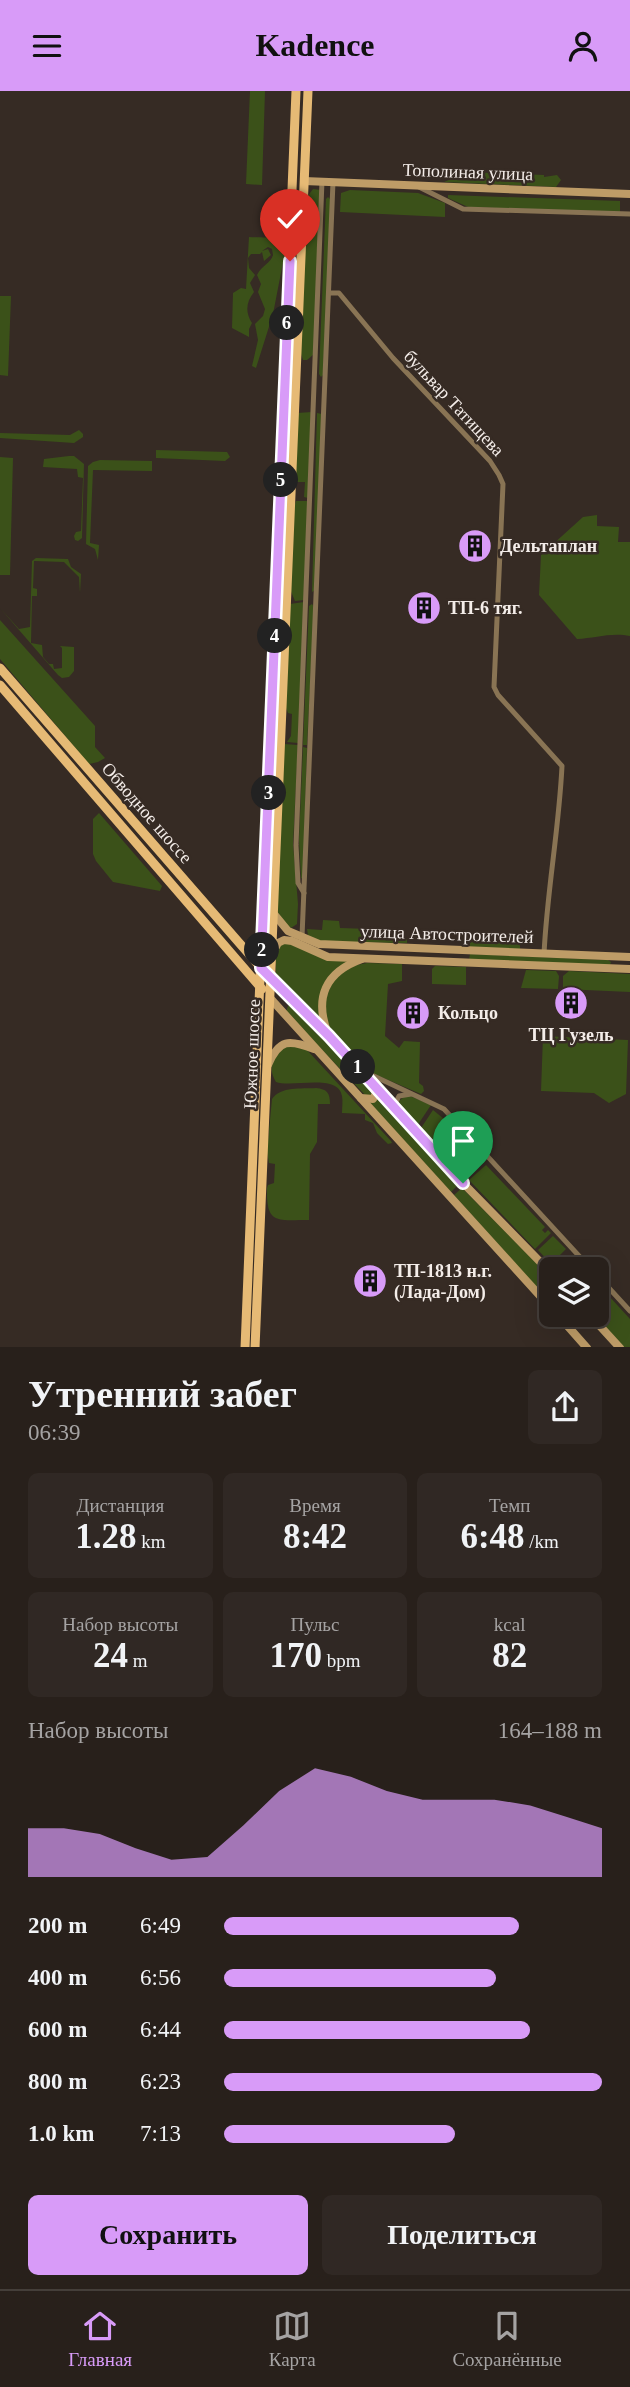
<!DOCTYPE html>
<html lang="ru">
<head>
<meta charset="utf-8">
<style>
  body { margin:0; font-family:"Times New Roman",serif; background:#302824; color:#f1f3f6; height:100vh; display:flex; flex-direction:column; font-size:26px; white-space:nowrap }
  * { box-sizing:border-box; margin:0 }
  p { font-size:23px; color:#a5a3a3 }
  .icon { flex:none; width:38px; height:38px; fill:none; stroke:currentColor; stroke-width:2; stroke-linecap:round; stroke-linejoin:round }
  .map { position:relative; height:1256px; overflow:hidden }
  .drawer { display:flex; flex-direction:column; background:#28201b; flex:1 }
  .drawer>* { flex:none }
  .tools { position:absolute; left:539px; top:1166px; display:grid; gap:14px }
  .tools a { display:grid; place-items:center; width:70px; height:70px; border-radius:10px; background:#28201b; box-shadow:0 7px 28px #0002,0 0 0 2px #443e3a; font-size:35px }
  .pin { position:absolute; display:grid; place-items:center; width:60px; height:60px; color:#fff; margin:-72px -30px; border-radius:50% 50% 50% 0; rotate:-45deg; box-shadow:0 0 7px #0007 }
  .pin .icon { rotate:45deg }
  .km { position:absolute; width:35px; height:35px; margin:-18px; border-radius:50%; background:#222; color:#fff; font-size:19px; line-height:35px; text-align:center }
  .round { display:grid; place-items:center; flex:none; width:74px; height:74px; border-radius:10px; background:#302824 }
  .overview { display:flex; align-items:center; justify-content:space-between; height:119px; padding:0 28px }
  h1 { font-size:38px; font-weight:800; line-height:52px }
  .metrics { display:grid; grid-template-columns:repeat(3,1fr); gap:10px; height:119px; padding:7px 28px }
  .metrics div { display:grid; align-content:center; border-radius:10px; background:#302824; text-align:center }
  .metrics b { font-size:35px; font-weight:800 }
  .metrics small { font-size:19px; font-weight:400 }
  .metrics p { font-size:19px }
  .chart { height:196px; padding:14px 28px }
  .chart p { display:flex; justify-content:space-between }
  .chart svg { width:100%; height:126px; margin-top:7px; fill:#d89bf8; opacity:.7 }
  .action { display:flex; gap:14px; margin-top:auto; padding:14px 28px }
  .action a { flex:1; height:80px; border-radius:10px; background:#d89bf8; color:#111; font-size:28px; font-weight:800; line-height:80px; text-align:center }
  .action a+a { background:#302824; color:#f1f3f6 }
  ul { padding:0 28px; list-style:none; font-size:23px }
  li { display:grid; grid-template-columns:112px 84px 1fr; align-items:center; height:52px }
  li i { height:18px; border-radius:9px; background:#d89bf8 }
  header { display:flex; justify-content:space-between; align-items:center; height:91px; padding:0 28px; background:#d89bf8; color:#111; font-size:32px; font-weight:800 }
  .tab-bar { display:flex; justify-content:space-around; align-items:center; height:98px; border-top:2px solid #443e3a; background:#28201b; font-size:19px; color:#a5a3a3 }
  .tab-bar a { display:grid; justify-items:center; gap:4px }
  .tab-bar .current { color:#d89bf8 }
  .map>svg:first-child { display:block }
  .green { fill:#3b5119 }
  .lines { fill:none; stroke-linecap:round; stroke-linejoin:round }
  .minor { stroke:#897454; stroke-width:5 }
  .secondary { stroke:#be9c67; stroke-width:8 }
  .primary { stroke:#e6ba75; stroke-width:9 }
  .route-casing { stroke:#fff; stroke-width:14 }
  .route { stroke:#d89bf8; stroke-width:9 }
  .labels { text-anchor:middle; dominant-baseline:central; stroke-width:5; stroke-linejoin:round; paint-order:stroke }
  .street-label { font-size:18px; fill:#f4ede9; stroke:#362b24 }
  .poi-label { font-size:18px; font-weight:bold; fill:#f4ede9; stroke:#362b24; text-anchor:start }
</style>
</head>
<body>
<header><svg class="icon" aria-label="menu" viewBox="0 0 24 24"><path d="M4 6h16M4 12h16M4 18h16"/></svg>Kadence<svg class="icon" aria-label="person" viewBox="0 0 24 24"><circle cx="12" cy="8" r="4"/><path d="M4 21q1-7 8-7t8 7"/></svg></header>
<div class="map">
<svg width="630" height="1257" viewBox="0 0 630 1257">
  <rect width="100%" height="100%" fill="#362b24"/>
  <g class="green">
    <path d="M250 0H265L262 94 246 93Z"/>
    <path d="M468 81 544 84V86L557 84 561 89 556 96 444 91Z"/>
    <path d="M313 98 321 99 314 263 307 269H303L300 260 307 106Z"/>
    <path d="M350 99 418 102 445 112V126L340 121 341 102Z"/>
    <path d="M448 104 620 110V121L468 116 448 107Z"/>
    <path d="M328 106 331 109 323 284 321 286 319 283 326 108Z"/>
    <path d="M249 146C262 147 280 144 286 156L273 223 256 277 252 275 258 249 255 233 263 225 265 218 258 201 261 193 257 184C262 174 271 172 273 164L272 158 268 156 262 160 268 158 271 164 264 170 262 161 260 163H251L248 167 249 177 255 184 250 192 254 201C246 211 245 221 252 232L249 238V246L232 237 233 202 241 197 246 198Z"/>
    <path d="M0 205H11L8 285 0 284Z"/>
    <path d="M312 321 308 407 304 406 305 391H297L295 382 297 322Z"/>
    <path d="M317 322 322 323 315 499 312 501Z"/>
    <path d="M79 339 83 343V346L74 352 0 347V342L70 344Z"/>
    <path d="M156 359 227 361 230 366 225 370 156 367Z"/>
    <path d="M69 365H74L84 373 82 447 78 450 75 449 74 445 76 441 81 440 83 387 78 386 77 378 43 376 44 368Z"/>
    <path d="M0 366 13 367 10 484H0Z"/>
    <path d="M100 369 152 370V380L93 379 90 452 99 454 98 469 95 458 86 453 88 375 93 371Z"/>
    <path d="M296 410H308L304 509 295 510 290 498 293 420Z"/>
    <path d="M597 424V435L619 436 618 451H630V545C612 541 595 547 577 548L539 504 541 464 583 426Z"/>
    <path d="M36 467 68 468 71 476 81 483 80 502 79 486 64 471 34 470 33 497 37 498V505H32L31 552 42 554 43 566 49 573H53L54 578 62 577V557L60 555 74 556V580L69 586 62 587 58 584 0 517 19 538 30 536 32 470Z"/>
    <path d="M304 511 298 652 287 651 291 645 292 623 288 622 285 614 290 513Z"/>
    <path d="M312 513 314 516 307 654H303L309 515Z"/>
    <path d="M0 529 95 635V656L105 667 98 671 89 673 0 568Z"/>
    <path d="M284 653 298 654 293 753 298 813 297 833 291 837 282 833 277 819Z"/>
    <path d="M303 656 307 657 303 788 301 787 299 749Z"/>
    <path d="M99 722 162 795 160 800 113 791 96 770 93 763V728Z"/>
    <path d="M323 829 339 830 340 837 399 839V847H407V852L319 851 308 844 307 838 322 839Z"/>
    <path d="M520 841V858L470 859V842L505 843 509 846 510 843Z"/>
    <path d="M286 851 354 870 339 876 325 890V937L276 884V858Z"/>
    <path d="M470 863 608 869 611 871 610 874 469 869Z"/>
    <path d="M367 872 402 873V890L388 893 385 945 399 957 404 950 420 951 419 992 423 995 424 1000 421 1003 365 979 334 944 328 934 324 912 334 887 352 875Z"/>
    <path d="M435 875 466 876V894L432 893V878Z"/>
    <path d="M526 879 556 880 559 885 558 898 521 897Z"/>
    <path d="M569 880 630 883V901L563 898V885Z"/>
    <path d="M288 915H292C301 925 309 936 319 945 337 963 363 980 373 1004L366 1005 286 921Z"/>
    <path d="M543 945 628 949 626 1003 609 1012 594 1002 541 1000Z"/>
    <path d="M290 953 307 959 391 1050 392 1052 388 1053 377 1042 373 1032 365 1029V1023L342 1022C342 1017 343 1010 342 1005 338 982 292 997 276 991 266 974 275 962 290 953Z"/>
    <path d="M316 997C327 998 330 1002 330 1013H318L317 1051 310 1063 309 1129C277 1129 266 1134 267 1097L268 1094 274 1092 275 1073 269 1072 267 1061 272 1008C281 995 301 998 316 997Z"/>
    <path d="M377 1005 459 1093 451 1101 369 1011Z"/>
    <path d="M405 1005H410L431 1014 417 1035 400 1018 399 1010Z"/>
    <path d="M433 1019 444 1028 474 1060 472 1061 475 1064 477 1063 484 1070 467 1087 457 1076 449 1063 421 1037Z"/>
    <path d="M486 1074 545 1136 542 1139 545 1142 548 1139 551 1142 535 1158 469 1089Z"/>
    <path d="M462 1097 551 1187 540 1200 454 1104Z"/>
    <path d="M553 1145 566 1158 558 1166 568 1176 576 1169 583 1178H556L538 1159Z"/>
    <path d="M597 1192 630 1228V1256H624L594 1223H597Z"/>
  </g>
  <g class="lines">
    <g class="minor">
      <path d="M419 96 463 118 630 123"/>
      <path d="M329 202H339L393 267 490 370 499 384 503 393 494 596 498 604 562 675C559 738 547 800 544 863"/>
      <path d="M304 802 298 792 296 754 322 90"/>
      <path d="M302 846 333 91"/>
      <path d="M361 979 444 1018 591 1178"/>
      <path d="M397 1017 396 1011 399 1005 411 1003"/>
      <path d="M597 1184 630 1220"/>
    </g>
    <g class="secondary">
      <path d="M304 90 630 103"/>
      <path d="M274 823 288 840 319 853 630 866"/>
      <path d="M272 863 278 852 284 849 292 850 328 866 630 878"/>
      <path d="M271 887 329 945 463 1092 551 1182"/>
      <path d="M270 907 551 1217"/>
      <path d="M328 943C314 907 325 881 362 868"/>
      <path d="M268 974C279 948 289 948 314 958"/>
      <path d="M361 1007 373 1008 376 1003 372 994"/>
      <path d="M557 1223 587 1257"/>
      <path d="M589 1223 620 1257"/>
    </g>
    <g class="primary">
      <path d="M0 577 262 878"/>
      <path d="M0 594 262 898"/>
      <path d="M245 1257 296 0"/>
      <path d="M255 1257 308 0"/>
    </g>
  </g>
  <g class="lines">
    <g class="route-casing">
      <path id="route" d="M290 170 261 877 329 945 463 1092"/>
    </g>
    <use href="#route" class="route"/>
  </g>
  <defs>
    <g id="building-disc" transform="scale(1.75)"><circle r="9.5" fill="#d89bf8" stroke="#362b24"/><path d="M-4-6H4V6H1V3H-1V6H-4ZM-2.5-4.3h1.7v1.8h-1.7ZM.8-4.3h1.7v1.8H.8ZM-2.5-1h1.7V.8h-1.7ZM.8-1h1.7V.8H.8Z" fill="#111"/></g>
  </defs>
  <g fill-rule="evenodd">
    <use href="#building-disc" x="475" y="455"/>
    <use href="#building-disc" x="424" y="517"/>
    <use href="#building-disc" x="571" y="912"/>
    <use href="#building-disc" x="413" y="922"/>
    <use href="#building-disc" x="370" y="1190"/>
  </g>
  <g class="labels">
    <g class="street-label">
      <text transform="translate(468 81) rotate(2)">Тополиная улица</text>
      <text transform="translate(454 312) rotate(47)">бульвар Татищева</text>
      <text transform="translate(147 722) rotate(49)">Обводное шоссе</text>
      <text transform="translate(447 843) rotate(2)">улица Автостроителей</text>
      <text transform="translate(252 963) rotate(-88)">Южное шоссе</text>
    </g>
    <g class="poi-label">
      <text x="500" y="455">Дельтаплан</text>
      <text x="448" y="517">ТП-6 тяг.</text>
      <text x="438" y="922">Кольцо</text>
      <text x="571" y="944" text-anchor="middle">ТЦ Гузель</text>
      <text x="394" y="1180">ТП-1813 н.г.<tspan x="394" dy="21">(Лада-Дом)</tspan></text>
    </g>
  </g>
</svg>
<div class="tools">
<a><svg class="icon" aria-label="layers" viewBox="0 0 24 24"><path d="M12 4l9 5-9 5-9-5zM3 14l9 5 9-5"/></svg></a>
</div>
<div class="pin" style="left:463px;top:1092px;background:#1e9e55"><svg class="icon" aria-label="arrive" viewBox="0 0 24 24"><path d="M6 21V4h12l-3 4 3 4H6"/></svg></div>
<div class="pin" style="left:290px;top:170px;background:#d93025"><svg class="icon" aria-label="check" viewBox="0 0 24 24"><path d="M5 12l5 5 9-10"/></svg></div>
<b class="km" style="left:358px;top:976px">1</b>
<b class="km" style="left:262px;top:859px">2</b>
<b class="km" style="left:269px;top:702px">3</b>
<b class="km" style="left:275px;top:545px">4</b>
<b class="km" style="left:281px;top:389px">5</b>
<b class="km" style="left:287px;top:232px">6</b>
</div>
<section class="drawer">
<div class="overview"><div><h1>Утренний забег</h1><p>06:39</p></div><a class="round"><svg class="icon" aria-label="share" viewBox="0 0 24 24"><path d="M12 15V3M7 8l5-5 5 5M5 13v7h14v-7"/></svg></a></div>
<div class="metrics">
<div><p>Дистанция</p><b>1.28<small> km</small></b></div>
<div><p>Время</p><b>8:42</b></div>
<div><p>Темп</p><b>6:48<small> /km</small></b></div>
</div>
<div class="metrics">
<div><p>Набор высоты</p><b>24<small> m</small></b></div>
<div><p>Пульс</p><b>170<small> bpm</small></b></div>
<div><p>kcal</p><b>82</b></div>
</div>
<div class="chart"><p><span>Набор высоты</span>164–188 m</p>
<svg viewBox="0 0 160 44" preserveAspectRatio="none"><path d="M0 44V27L10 27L20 29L30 34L40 38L50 37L60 26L70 14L80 6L90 9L100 14L110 17L120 17L130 17L140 19L150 23L160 27V44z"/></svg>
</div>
<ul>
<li><b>200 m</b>6:49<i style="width:78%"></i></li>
<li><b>400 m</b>6:56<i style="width:72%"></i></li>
<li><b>600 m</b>6:44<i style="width:81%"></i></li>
<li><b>800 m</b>6:23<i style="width:100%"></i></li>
<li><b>1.0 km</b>7:13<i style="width:61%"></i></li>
</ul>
<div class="action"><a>Сохранить</a><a>Поделиться</a></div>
</section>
<nav class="tab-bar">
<a class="current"><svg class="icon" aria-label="home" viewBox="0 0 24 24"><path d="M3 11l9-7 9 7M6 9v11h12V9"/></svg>Главная</a>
<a><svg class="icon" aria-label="map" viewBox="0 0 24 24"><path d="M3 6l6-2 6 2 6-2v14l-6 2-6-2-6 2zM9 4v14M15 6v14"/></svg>Карта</a>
<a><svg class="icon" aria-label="saved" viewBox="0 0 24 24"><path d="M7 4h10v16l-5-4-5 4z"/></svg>Сохранённые</a>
</nav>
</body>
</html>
